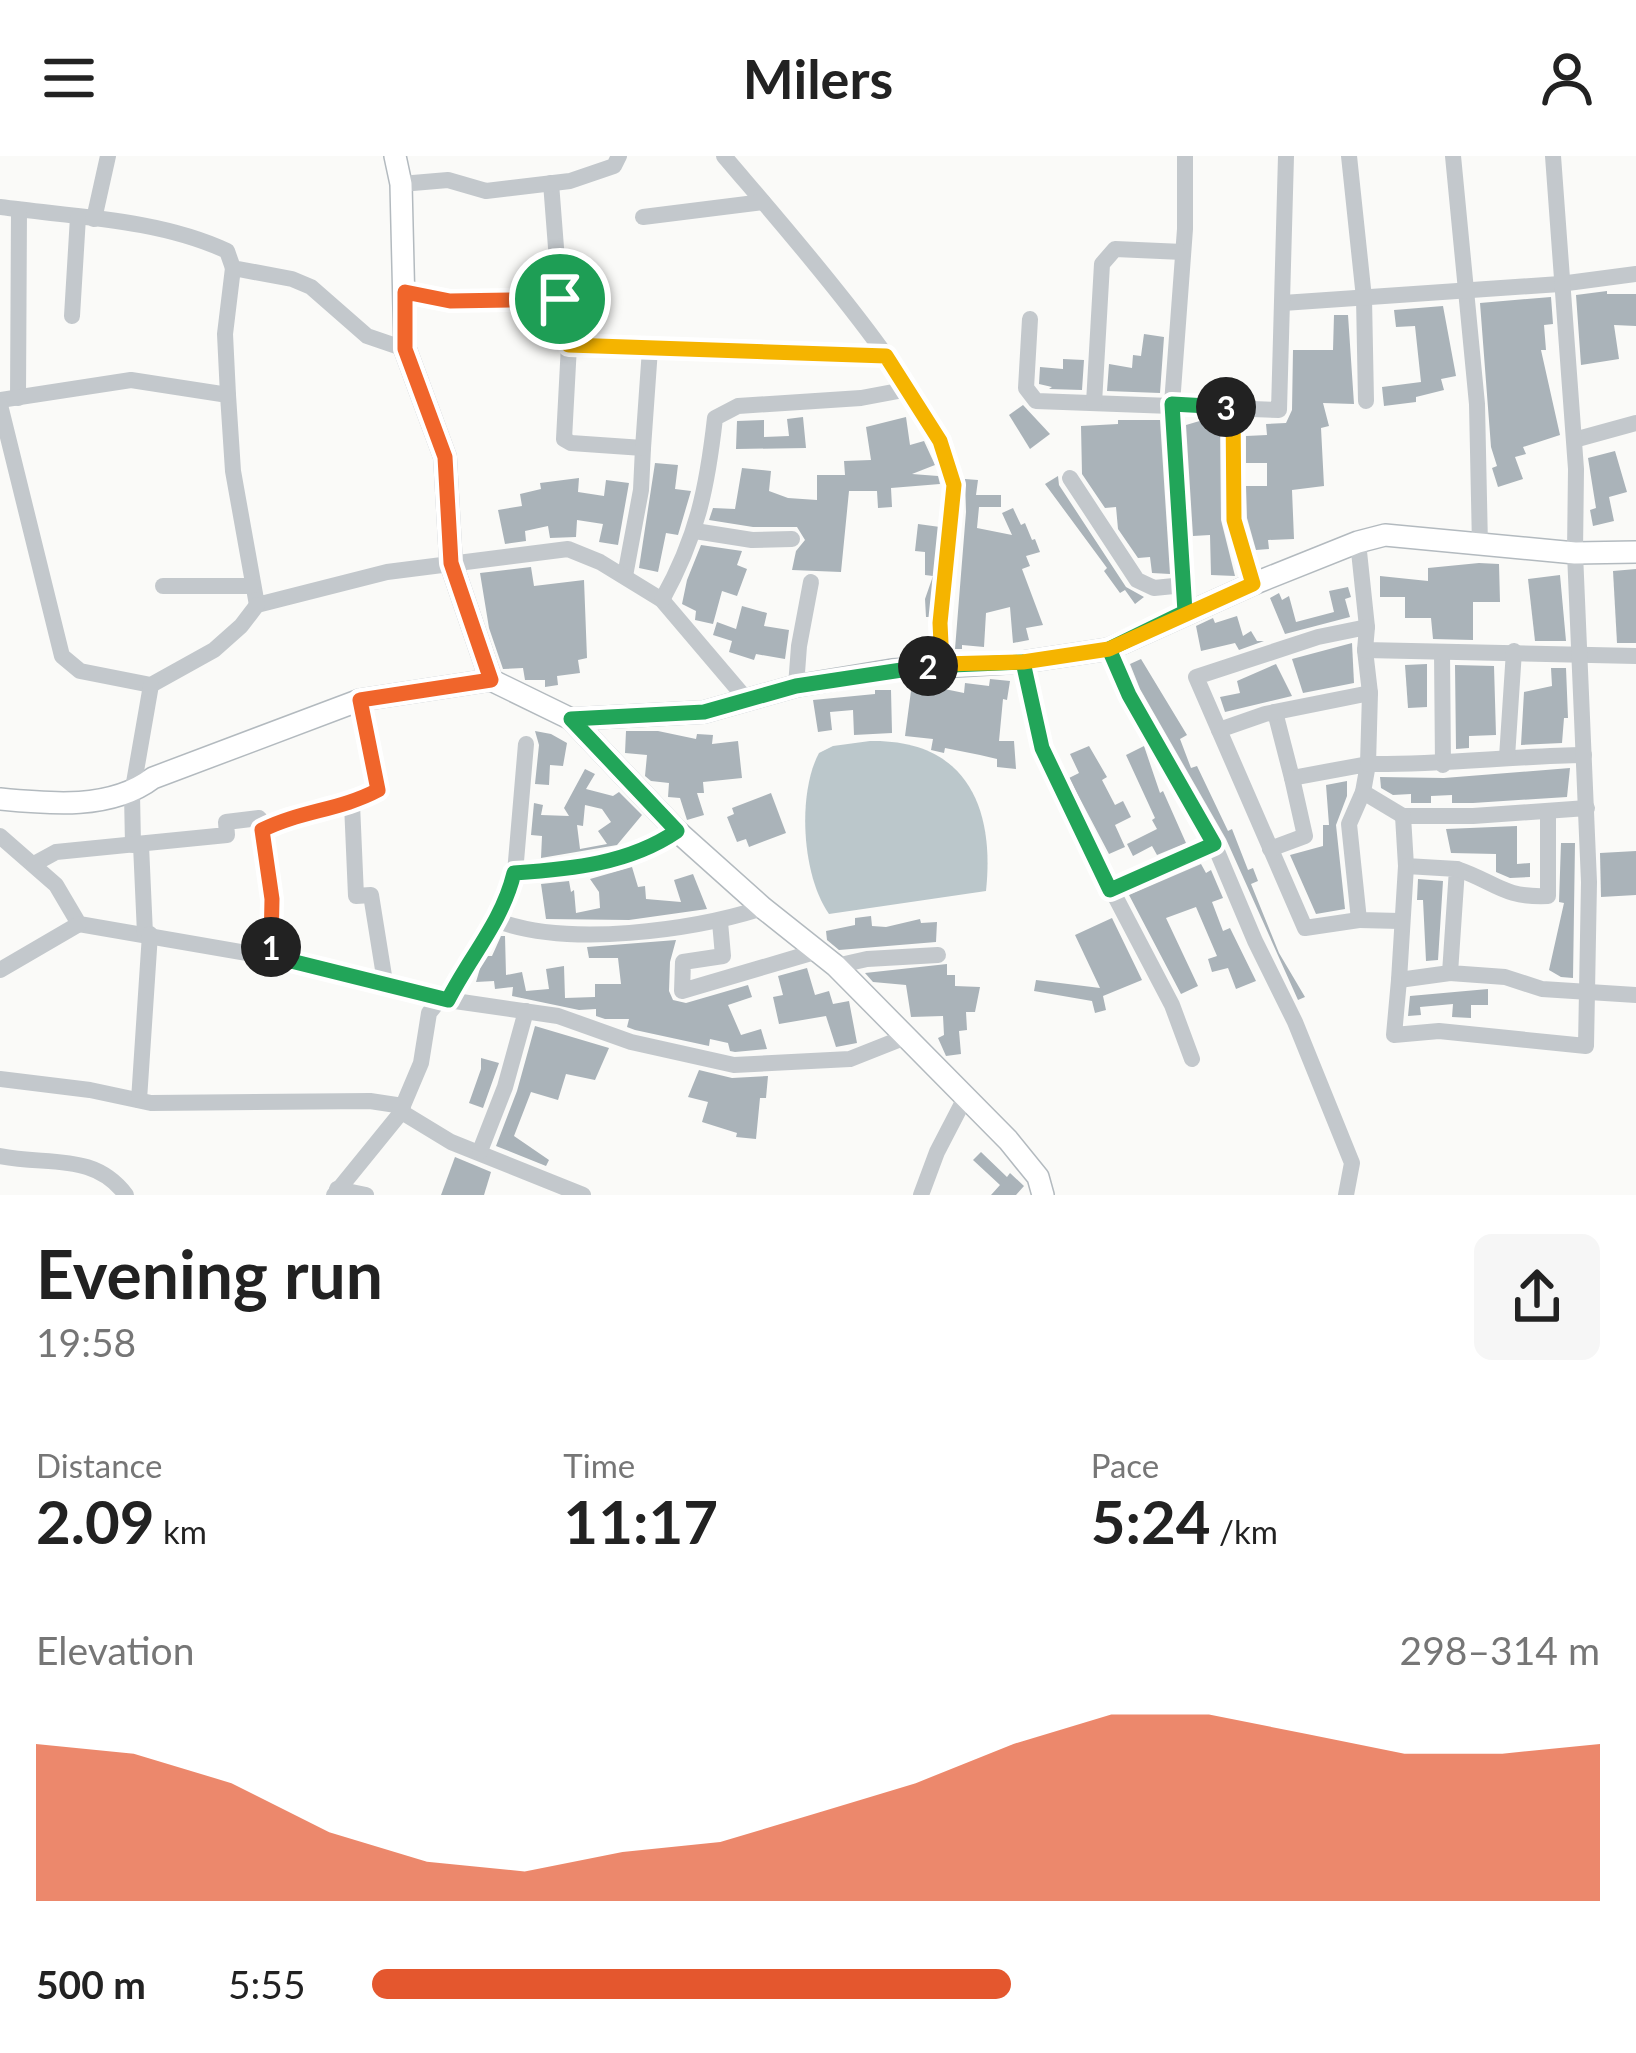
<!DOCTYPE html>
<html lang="en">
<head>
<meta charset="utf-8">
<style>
  body { margin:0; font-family:Lato,sans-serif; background:#f6f6f6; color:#222; height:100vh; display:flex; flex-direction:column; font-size:45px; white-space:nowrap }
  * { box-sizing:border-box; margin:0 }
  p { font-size:39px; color:#767676 }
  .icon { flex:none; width:66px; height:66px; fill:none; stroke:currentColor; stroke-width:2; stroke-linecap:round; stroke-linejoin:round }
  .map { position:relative; height:1039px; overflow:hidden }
  .sheet { display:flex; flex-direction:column; background:#fff; flex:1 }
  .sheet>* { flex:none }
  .pin { position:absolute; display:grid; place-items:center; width:102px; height:102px; color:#fff; margin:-51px; border:6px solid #fff; border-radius:50%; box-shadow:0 3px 12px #0007 }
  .km { position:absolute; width:60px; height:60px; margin:-30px; border-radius:50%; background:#222; color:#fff; font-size:33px; line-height:60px; text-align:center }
  .round { display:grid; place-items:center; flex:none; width:126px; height:126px; border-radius:18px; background:#f6f6f6 }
  .head { display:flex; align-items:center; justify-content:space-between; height:204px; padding:0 36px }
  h1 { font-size:66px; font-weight:700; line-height:90px }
  .metrics { display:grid; grid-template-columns:repeat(3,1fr); gap:18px; height:204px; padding:12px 36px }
  .metrics div { display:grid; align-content:center }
  .metrics b { font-size:60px; font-weight:700 }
  .metrics small { font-size:33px; font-weight:400 }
  .metrics p { font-size:33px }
  .chart { height:336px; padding:24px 36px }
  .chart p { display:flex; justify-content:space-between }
  .chart svg { width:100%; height:216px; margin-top:12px; fill:#e4572e; opacity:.7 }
  ul { padding:0 36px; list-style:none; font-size:39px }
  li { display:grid; grid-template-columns:192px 144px 1fr; align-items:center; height:90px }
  li i { height:30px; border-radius:15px; background:#e4572e }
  header { display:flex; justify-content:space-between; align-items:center; height:156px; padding:0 36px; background:#fff; font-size:54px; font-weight:700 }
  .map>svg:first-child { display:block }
  .water { fill:#bbc7cb }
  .building { fill:#aab3b9; fill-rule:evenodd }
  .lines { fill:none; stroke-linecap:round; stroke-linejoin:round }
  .secondary-casing { stroke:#b3babf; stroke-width:24 }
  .street { stroke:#c3c8cc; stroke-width:16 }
  .secondary { stroke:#fff; stroke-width:21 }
  .split-1-casing { stroke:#fff; stroke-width:24 }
  .split-2-casing { stroke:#fff; stroke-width:24 }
  .split-3-casing { stroke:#fff; stroke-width:24 }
  .split-4-casing { stroke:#fff; stroke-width:24 }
  .split-1 { stroke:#f0652b; stroke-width:15 }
  .split-2 { stroke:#22a559; stroke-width:15 }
  .split-3 { stroke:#22a559; stroke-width:15 }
  .split-4 { stroke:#f5b400; stroke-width:15 }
</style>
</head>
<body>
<header><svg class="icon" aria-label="menu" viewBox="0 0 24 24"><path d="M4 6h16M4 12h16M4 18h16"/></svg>Milers<svg class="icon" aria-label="person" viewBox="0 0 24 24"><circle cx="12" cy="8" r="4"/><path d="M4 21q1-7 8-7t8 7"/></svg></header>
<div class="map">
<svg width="1636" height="1039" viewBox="0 0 1636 1039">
  <rect width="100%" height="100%" fill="#fafaf8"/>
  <path class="water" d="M870 585C966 583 995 651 986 735L829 758C802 720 797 638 819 597L833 590Z"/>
  <g class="building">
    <path d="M1607 135V138H1636V170L1614 169 1619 203 1581 209 1576 139Z"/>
    <path d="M1551 141 1553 168 1544 169 1546 194H1541L1560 279 1523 291 1526 298 1515 301 1523 323 1498 331 1492 312 1497 310 1491 291 1480 147Z"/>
    <path d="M1443 150 1456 220 1441 223 1444 234 1416 241V246L1384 250 1382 231 1421 226 1415 170 1396 171 1394 154Z"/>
    <path d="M1334 159H1348L1354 248 1323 247 1329 270 1321 272 1324 330 1292 334 1294 383 1268 384 1269 393 1256 394 1247 362 1246 330H1267V307H1246V280L1267 279 1266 268 1286 267 1292 254 1293 194H1333Z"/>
    <path d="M1144 178 1164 181 1160 237 1107 235 1109 208 1132 212 1133 199 1141 200Z"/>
    <path d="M1063 203 1084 204 1082 234 1049 233 1052 231 1039 228 1040 211 1063 213Z"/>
    <path d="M1023 249 1050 278 1030 293 1009 259Z"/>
    <path d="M803 261 806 292 736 293 737 265 764 264V281L789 280 787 263Z"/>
    <path d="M906 261 910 289 924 285 935 309 912 318 938 320 940 328 891 332 892 351 878 352 877 335H849L841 416 792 414 796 395 805 384 797 371H753L709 364 713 352 735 353 742 312 771 315 769 335 788 342 817 344V319H845L844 305 871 304 866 271Z"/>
    <path d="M1118 264H1160L1170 418 1152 417 1150 401 1138 402 1118 373 1116 351 1105 352 1082 318 1081 270 1118 268Z"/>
    <path d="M1203 264 1220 265 1221 364 1235 420 1211 419 1210 379 1193 380 1186 269Z"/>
    <path d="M1615 295 1627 336 1609 341 1614 365 1593 370 1590 354 1596 352 1588 302Z"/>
    <path d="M655 307 678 309 675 333 691 335 678 379 666 377 658 416 639 412Z"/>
    <path d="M1058 320 1059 329 1126 431 1144 441 1135 448 1125 434 1120 437 1104 415 1107 412 1045 328Z"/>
    <path d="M579 322 578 336 604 340 606 324 629 327 618 389 599 386 603 368 577 364 576 381 550 382 548 370 525 375 526 385 505 388 498 354 522 350 520 338 541 333 540 327Z"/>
    <path d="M965 323 978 324 976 339H1001V351H979L977 372 1012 379 1002 357 1013 352 1021 369 1025 367 1032 384 1035 383 1040 396 1026 400 1030 410 1022 413 1043 469 1026 472 1029 484 1013 487 1010 451 986 457 984 491 962 489V493H955L966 356Z"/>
    <path d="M918 368 940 371 930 461H926L925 443 933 420 925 419V396L915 395Z"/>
    <path d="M701 389 742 395 737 409 747 413 737 440 722 435 713 468 695 464 696 455 682 448 687 424Z"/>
    <path d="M1479 407 1499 408 1500 446H1473V484L1433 483 1431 462H1405V441H1380V420L1428 425V412Z"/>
    <path d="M531 411 534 430 584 424 587 502 578 504 580 517 557 520 558 529 545 531V524H525L523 512 503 513 489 472 480 417Z"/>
    <path d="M1636 413V487H1617L1613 415Z"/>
    <path d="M1560 419 1566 485H1535L1528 423Z"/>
    <path d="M1348 431 1351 441 1345 443 1350 461 1285 478 1270 442 1279 437 1282 444 1289 440 1296 466 1334 456 1329 435Z"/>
    <path d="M742 450 767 457 764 470 789 474 785 503 756 498 754 504 729 496 732 485 713 479 717 466 736 473Z"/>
    <path d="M1237 460 1243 480 1251 475 1257 485H1264L1239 494 1235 487 1201 495 1196 470 1213 462 1215 467Z"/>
    <path d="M1352 487 1354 527 1303 537 1292 503Z"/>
    <path d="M1141 503 1187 579 1180 583 1191 612 1197 610 1228 675 1232 673 1248 714 1253 712 1258 725 1251 728 1279 797 1305 841 1298 844 1226 683 1140 533 1130 508Z"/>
    <path d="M1276 508 1292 540 1225 556 1220 541 1240 537 1237 525Z"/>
    <path d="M1427 508V551L1408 552 1405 509Z"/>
    <path d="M1455 509 1494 510 1496 579 1469 580V592L1456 593Z"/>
    <path d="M1551 512H1566L1568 562H1564L1562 587 1521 589 1524 536 1552 530Z"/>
    <path d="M990 523 1010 525 1007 544 1003 543 999 585H1014L1016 613 997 611V603L980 599 945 592 944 597 931 594 933 583 905 580 911 535 929 538 930 530 964 537 965 527 989 530Z"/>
    <path d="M875 534H891L892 577 854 579 853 554 830 556 832 574 818 576 813 544 875 538Z"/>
    <path d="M535 575 551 578 567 587 563 610 550 609 549 629 535 628 539 589Z"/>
    <path d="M626 575H658L696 583 697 578 713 579 712 588 738 585 742 622 703 626 704 637H697L704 659 687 664 680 642 668 641 669 627 651 625 645 620 647 599 625 597Z"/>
    <path d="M1089 590 1107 621 1102 624 1115 649 1123 645 1131 661 1115 669 1125 691 1109 698 1069 622 1079 617 1070 598Z"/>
    <path d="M1144 590 1160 637 1163 635 1186 687 1157 699 1152 690 1133 700 1127 688 1157 673 1152 664 1155 662 1126 599Z"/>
    <path d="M1570 612 1567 641 1473 647H1452V639L1431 640V647H1411V638L1393 639 1381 632 1380 621 1444 622Z"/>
    <path d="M585 613 595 618 586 633 613 640 619 636 642 659 617 689 541 702 542 680 531 679 534 647 543 649 541 659 569 660 564 652ZM585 649 602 653 611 666 598 675 607 688 580 693 577 669 583 670Z"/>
    <path d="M1347 625V640L1336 669 1345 753 1316 758 1290 699 1323 690V669H1329L1326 629Z"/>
    <path d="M771 637 786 677 749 691 746 683 737 686 727 661 734 658 732 652Z"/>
    <path d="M1517 670V708L1530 707V721L1510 722 1496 716V698L1451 697 1446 673Z"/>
    <path d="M1561 687H1575L1573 822 1561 821 1549 814 1564 747 1559 746Z"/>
    <path d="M1636 695V739L1601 741 1600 697Z"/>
    <path d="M1201 708 1206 717 1211 714 1223 742 1212 746 1223 775 1230 772 1256 825 1236 833 1228 812 1212 816 1208 803 1217 800 1196 751 1166 762 1198 830 1181 838 1129 739Z"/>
    <path d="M632 711 638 731 645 730 646 743 681 746 674 724 693 718 707 753 629 764 546 763 541 728 569 725 571 736 574 734 576 757 600 752 599 736 590 723Z"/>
    <path d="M1418 723 1443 725 1438 804 1426 805 1423 744H1417Z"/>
    <path d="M871 760 872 770 886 771 920 763 921 767 937 766 936 786 839 794 827 784 826 775 855 769V762Z"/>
    <path d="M1112 762 1142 824 1103 840 1106 854 1095 857 1092 845 1034 835 1036 824 1100 832 1075 779Z"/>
    <path d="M501 780H505L506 819 522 816 526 835 549 833 546 813 564 810 565 842 595 841V828H621L618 802H589L587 791 676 784 670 806 669 835 673 844 686 847 748 829 752 841 728 849 741 879 761 873 767 893 735 896 730 895 728 887 710 883 709 890 635 874 627 871 629 863H605L596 860V853L579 854 512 840 513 831 495 833 494 825 476 826 481 809 487 800H492Z"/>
    <path d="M947 808V819H955V830L980 831 975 856H966L967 874 959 875 961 898 946 900 938 882 944 879 943 860 911 861 906 829 873 826 865 817Z"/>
    <path d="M807 812 815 839 829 835 833 848 849 845 857 887 836 891 826 860 779 868 773 841 783 839 778 820Z"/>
    <path d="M1488 833V849H1471V862L1452 861 1453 848 1420 851 1421 859 1408 860 1410 840Z"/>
    <path d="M535 870 609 892 595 924 566 918 558 944 531 936 514 980 549 1004 546 1010 496 990 517 935Z"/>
    <path d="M481 902 499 907 483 952 469 947 481 913Z"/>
    <path d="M699 914 732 922 768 920 766 942H760L756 983 736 981 737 977 702 966 708 946 688 941Z"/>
    <path d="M981 996 1007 1021 1010 1017 1024 1030 1016 1039H991L1000 1029 973 1004Z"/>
    <path d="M455 1001 491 1016 484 1039H441Z"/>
  </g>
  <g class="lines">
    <g class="secondary-casing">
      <g id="secondary">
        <path d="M395 0 401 28 405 193 445 301 451 407 491 524 571 563 677 675 763 752 836 810 1008 984 1038 1021 1043 1039"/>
        <path d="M571 563 704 556 796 530 892 514 1023 506 1109 493 1253 428 1358 386 1385 379 1575 397 1636 396"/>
        <path d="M0 643C50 648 111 654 153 622L360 544 491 524"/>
      </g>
    </g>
    <g class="street">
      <path d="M724 0C777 63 952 258 954 333 955 391 939 449 942 508"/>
      <path d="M1185 0V73L1172 248 1185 456"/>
      <path d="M1349 0 1364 142 1366 245"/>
      <path d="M1453 0 1477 248 1480 390"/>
      <path d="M551 27 560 143"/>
      <path d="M401 28 448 24 486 35 570 25 614 10 619 0"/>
      <path d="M0 51C74 61 159 63 227 95L233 112 292 123 311 131 367 180 405 193"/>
      <path d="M643 61 763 46"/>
      <path d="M94 63 108 0"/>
      <path d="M405 136 450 145 560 143 569 189 886 201"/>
      <path d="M1283 147 1560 128 1636 118"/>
      <path d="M72 160 78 61"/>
      <path d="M1030 163 1026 232 1036 245 1279 254 1286 0"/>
      <path d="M569 189 564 283 571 287 643 292 641 334 625 420"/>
      <path d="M228 239 233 315 257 449 387 416 568 393 600 406 662 444 747 544"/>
      <path d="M18 242 19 54"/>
      <path d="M0 244 131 224 228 239 225 178 233 112"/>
      <path d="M1094 247 1102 108 1115 93 1183 96"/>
      <path d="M0 249 62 500 80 515 151 529 214 494 241 470 257 449"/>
      <path d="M1233 252 1234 364 1253 428"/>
      <path d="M1574 284 1636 267"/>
      <path d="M643 292 650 193"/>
      <path d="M1070 322 1137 424 1154 432 1184 429"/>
      <path d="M695 375 752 384 792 383"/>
      <path d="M1358 386 1367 471"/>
      <path d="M163 430H251"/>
      <path d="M662 444C697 381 707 333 715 262L738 250 861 242 909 233"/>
      <path d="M1109 493 1129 539 1214 688 1255 785 1295 866 1352 1007 1346 1039"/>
      <path d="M1365 494 1370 537"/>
      <path d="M1442 496 1443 609"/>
      <path d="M1023 506 1043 592 1061 637 1172 849 1192 903"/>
      <path d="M796 530 799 490 811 426"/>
      <path d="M360 544 378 634 352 648 356 740 371 739 385 826"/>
      <path d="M1275 556 1292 622 1368 608 1363 636 1403 660H1473L1587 652"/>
      <path d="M1219 574 1305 772 1359 764"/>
      <path d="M1584 599C1512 600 1441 609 1368 608L1370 537 1265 558 1219 574 1196 521 1318 481 1367 471 1365 494 1636 500"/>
      <path d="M1507 601 1514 495"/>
      <path d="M1363 636 1349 668 1359 764 1400 765"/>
      <path d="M1403 660 1406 710 1457 713 1450 817 1505 821 1542 833 1636 839"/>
      <path d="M262 674 272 743 271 800"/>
      <path d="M0 680 56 729 79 768 310 808 448 844 558 860 631 886 734 909 850 903 903 882"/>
      <path d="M133 689 132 638 151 529"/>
      <path d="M141 689 145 778"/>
      <path d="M1270 693 1305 680 1292 622"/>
      <path d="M34 708 56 696 227 679 226 666 259 662 262 674 281 664 352 648"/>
      <path d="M1406 710 1399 824 1450 817"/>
      <path d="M1457 713C1496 726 1502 742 1548 740V655"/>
      <path d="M515 717C571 713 629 708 677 675"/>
      <path d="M1110 734 1214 688"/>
      <path d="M498 765C569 791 690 775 763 752"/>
      <path d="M720 766 723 800 683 806 682 835 818 795"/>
      <path d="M836 810 867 803 938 799"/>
      <path d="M0 814 79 768"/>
      <path d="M1399 824 1394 879 1439 875 1586 890 1589 726 1575 397 1576 313 1553 0"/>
      <path d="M448 844 470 802 506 751 515 717 526 588"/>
      <path d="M0 923 90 934 151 947 370 945 403 950"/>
      <path d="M139 944 150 778"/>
      <path d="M400 955 451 986 583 1039"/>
      <path d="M480 995 505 931 526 855"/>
      <path d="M0 1000C48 1010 94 996 126 1039"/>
      <path d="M337 1033 366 1039"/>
      <path d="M334 1039 399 959 421 907 429 857 441 842"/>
      <path d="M921 1039 937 996 965 942"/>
    </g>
    <use href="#secondary" class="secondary"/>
  </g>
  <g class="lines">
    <g class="split-1-casing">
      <path id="split-1" d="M271 791 272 743 262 674C299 655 341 654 378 634L360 544 491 524 451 407 445 301 405 193V136L450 145 560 143"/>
    </g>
    <g class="split-2-casing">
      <path id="split-2" d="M271 791V800L448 844C471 799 502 766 514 717 571 713 629 708 677 675L571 563 704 556 796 530 928 510"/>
    </g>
    <g class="split-3-casing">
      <path id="split-3" d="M928 510 1023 506 1042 592 1110 734 1214 688 1129 539 1109 493 1185 456 1172 248 1226 251"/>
    </g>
    <g class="split-4-casing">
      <path id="split-4" d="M560 143 569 189 886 200 940 285 954 329 940 467 942 508 1023 506 1109 493 1253 428 1234 364 1233 252 1226 251"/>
    </g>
    <use href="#split-1" class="split-1"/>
    <use href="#split-2" class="split-2"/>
    <use href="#split-3" class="split-3"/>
    <use href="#split-4" class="split-4"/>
  </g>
</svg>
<div class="pin" style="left:560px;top:143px;background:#1e9e55"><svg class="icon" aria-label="arrive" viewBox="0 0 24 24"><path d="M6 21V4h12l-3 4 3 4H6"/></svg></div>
<b class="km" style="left:271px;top:791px">1</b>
<b class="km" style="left:928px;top:510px">2</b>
<b class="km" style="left:1226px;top:251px">3</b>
</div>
<section class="sheet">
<div class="head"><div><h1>Evening run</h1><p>19:58</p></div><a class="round"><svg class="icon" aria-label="share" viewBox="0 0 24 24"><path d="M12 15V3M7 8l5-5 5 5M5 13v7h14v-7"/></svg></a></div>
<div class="metrics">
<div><p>Distance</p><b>2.09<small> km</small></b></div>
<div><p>Time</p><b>11:17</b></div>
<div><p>Pace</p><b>5:24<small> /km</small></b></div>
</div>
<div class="chart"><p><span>Elevation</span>298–314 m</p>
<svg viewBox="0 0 160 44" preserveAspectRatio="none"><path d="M0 44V12L10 14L20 20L30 30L40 36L50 38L60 34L70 32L80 26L90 20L100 12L110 6L120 6L130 10L140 14L150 14L160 12V44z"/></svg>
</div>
<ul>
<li><b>500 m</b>5:55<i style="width:52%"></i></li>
</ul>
</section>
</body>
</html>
